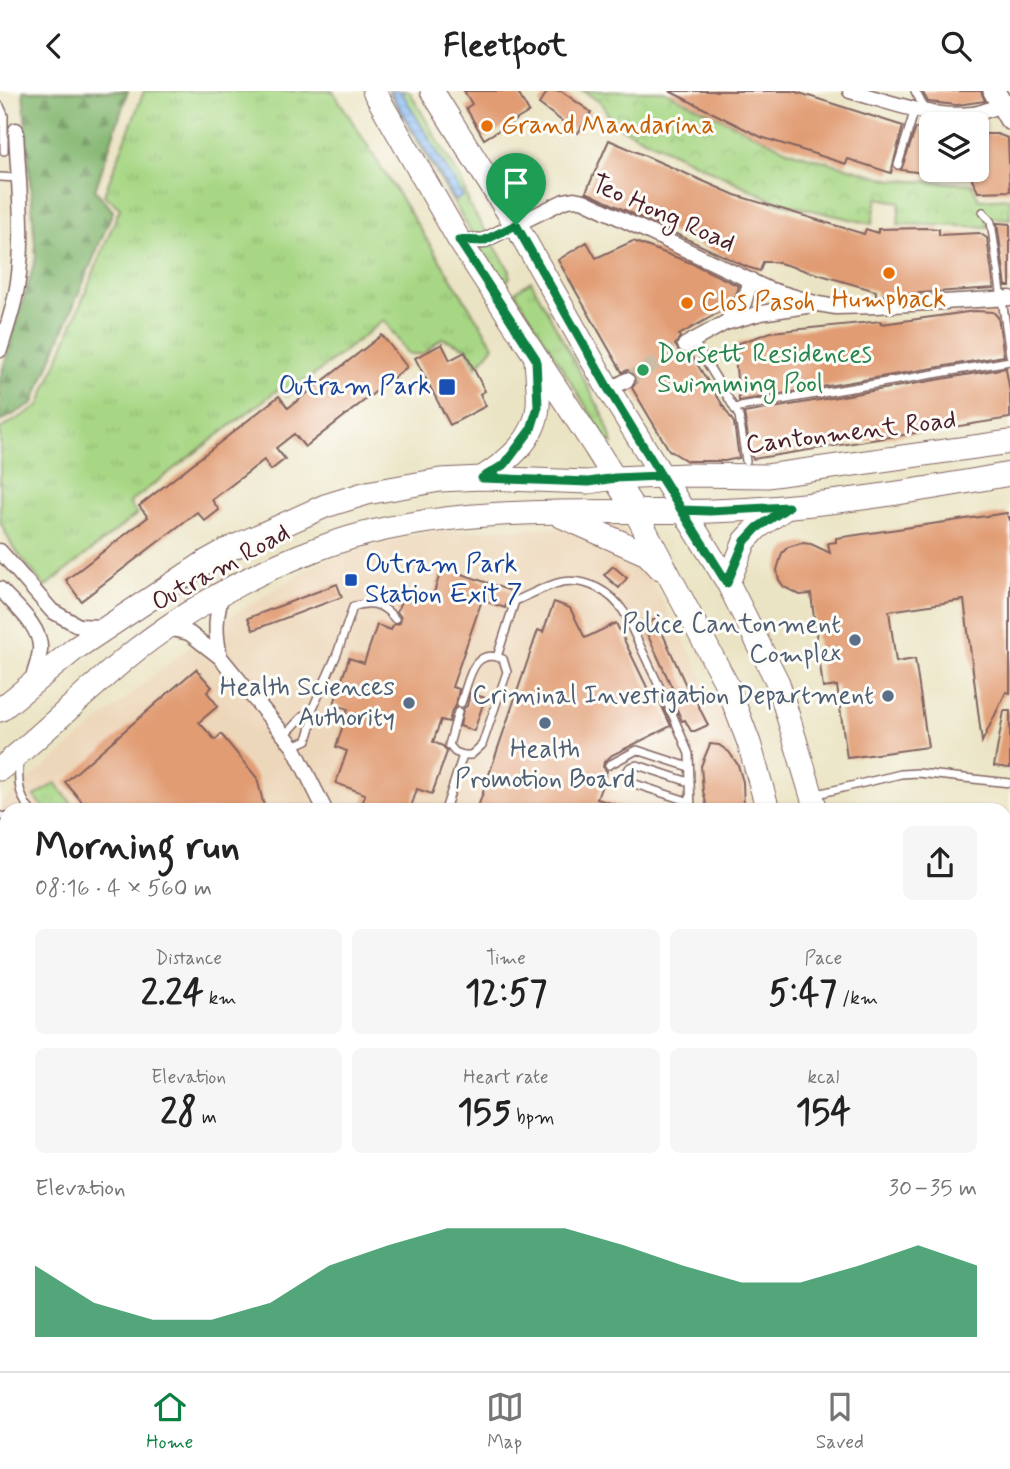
<!DOCTYPE html>
<html lang="en">
<head>
<meta charset="utf-8">
<style>
  body { margin:0; font-family:Mynerve,sans-serif; background:#f6f6f6; color:#222; height:100vh; display:flex; flex-direction:column; font-size:26px; white-space:nowrap }
  * { box-sizing:border-box; margin:0 }
  p { font-size:23px; color:#767676 }
  .icon { flex:none; width:38px; height:38px; fill:none; stroke:currentColor; stroke-width:2; stroke-linecap:round; stroke-linejoin:round }
  .map { position:relative; flex:1; overflow:hidden }
  .side { position:absolute; left:0px; top:712px; width:1012px; height:569px; display:flex; flex-direction:column; background:#fff; border-radius:21px 21px 0 0; box-shadow:0 2px 5px #0004 }
  .side>* { flex:none }
  .buttons { position:absolute; left:919px; top:21px; display:grid; gap:14px }
  .buttons a { display:grid; place-items:center; width:70px; height:70px; border-radius:10px; background:#fff; box-shadow:0 2px 5px #0004; font-size:35px }
  .pin { position:absolute; display:grid; place-items:center; width:60px; height:60px; color:#fff; margin:-72px -30px; border-radius:50% 50% 50% 0; rotate:-45deg; box-shadow:0 0 7px #0007 }
  .pin .icon { rotate:45deg }
  .round { display:grid; place-items:center; flex:none; width:74px; height:74px; border-radius:10px; background:#f6f6f6 }
  .overview { display:flex; align-items:center; justify-content:space-between; height:119px; padding:0 35px }
  h1 { font-size:38px; font-weight:700; line-height:52px }
  .figures { display:grid; grid-template-columns:repeat(3,1fr); gap:10px; height:119px; padding:7px 35px }
  .figures div { display:grid; align-content:center; border-radius:10px; background:#f6f6f6; text-align:center }
  .figures b { font-size:35px; font-weight:700 }
  .figures small { font-size:19px; font-weight:400 }
  .figures p { font-size:19px }
  .chart { height:196px; padding:14px 35px }
  .chart p { display:flex; justify-content:space-between }
  .chart svg { width:100%; height:126px; margin-top:7px; fill:#0b8043; opacity:.7 }
  header { display:flex; justify-content:space-between; align-items:center; height:91px; padding:0 35px; background:#fff; font-size:32px; font-weight:700 }
  .tab-bar { display:flex; justify-content:space-around; align-items:center; height:98px; border-top:2px solid #e0e0e0; background:#fff; font-size:19px; color:#767676 }
  .tab-bar a { display:grid; justify-items:center; gap:4px }
  .tab-bar .selected { color:#0b8043 }
  .map>svg:first-child { display:block }
  .built { fill:#edd7ba }
  .grass { fill:url(#grass-tufts); stroke:#787b58; stroke-width:2 }
  .forest { fill:url(#forest-firs); stroke:#686c4e; stroke-width:2 }
  .park { fill:url(#park-crowns); stroke:#787b58; stroke-width:2 }
  .water { fill:url(#water-rules); stroke:#676c90; stroke-width:2 }
  .building { fill:#e19c73 }
  .lines { fill:none; stroke-linecap:round; stroke-linejoin:round }
  .street-tunnel { stroke:#cbbda5; stroke-width:14; stroke-dasharray:14 7; stroke-linecap:butt }
  .lane-casing { stroke:#826461; stroke-width:10 }
  .street-casing { stroke:#826461; stroke-width:17 }
  .secondary-casing { stroke:#826461; stroke-width:24 }
  .primary-casing { stroke:#826461; stroke-width:25 }
  .lane { stroke:#fff; stroke-width:7 }
  .street { stroke:#fff; stroke-width:14 }
  .secondary { stroke:#fff; stroke-width:21 }
  .primary { stroke:#fff; stroke-width:23 }
  .route-casing { stroke:#fff; stroke-width:14 }
  .route { stroke:#0b8043; stroke-width:9 }
  .food-dot { fill:#e8710a; stroke:#fdfcf7; stroke-width:2.5 }
  .leisure-dot { fill:#2e9e5b; stroke:#fdfcf7; stroke-width:2.5 }
  .transit-dot { fill:#1a4fb4; stroke:#fdfcf7; stroke-width:2.5 }
  .service-dot { fill:#5c6f8a; stroke:#fdfcf7; stroke-width:2.5 }
  .labels { text-anchor:middle; dominant-baseline:central; stroke-width:6; stroke-linejoin:round; paint-order:stroke }
  .food-label { font-size:26px; fill:#c56008; stroke:#fdfcf7; text-anchor:start }
  .street-label { font-size:26px; fill:#4a1f2b; stroke:#fdfcf7 }
  .leisure-label { font-size:26px; fill:#27864d; stroke:#fdfcf7; text-anchor:start }
  .transit-label { font-size:26px; fill:#164399; stroke:#fdfcf7; text-anchor:end }
  .service-label { font-size:26px; fill:#4e5e75; stroke:#fdfcf7; text-anchor:end }
</style>
</head>
<body>
<header><svg class="icon" aria-label="back" viewBox="0 0 24 24"><path d="M15 5l-7 7 7 7"/></svg>Fleetfoot<svg class="icon" aria-label="search" viewBox="0 0 24 24"><circle cx="10" cy="10" r="6"/><path d="M15 15l6 6"/></svg></header>
<div class="map">
<svg width="1010" height="1280" viewBox="0 0 1010 1280">
  <defs>
    <pattern id="grass-tufts" width="24" height="20" patternUnits="userSpaceOnUse" patternTransform="scale(1.75)"><rect width="24" height="20" fill="#a7d784"/><path d="M3 7l-1-3M5 7V3M7 7l1-3M15 17l-1-3M17 17v-4M19 17l1-3" fill="none" stroke="#91b872"/></pattern>
    <pattern id="forest-firs" width="22" height="20" patternUnits="userSpaceOnUse" patternTransform="scale(1.75)"><rect width="22" height="20" fill="#85b872"/><path d="M5 1l3.5 6h-7zM16 11l3.5 6h-7z" fill="#6f955e"/></pattern>
    <pattern id="park-crowns" width="20" height="18" patternUnits="userSpaceOnUse" patternTransform="scale(1.75)"><rect width="20" height="18" fill="#a7d784"/><path d="M2 6a3 3 0 1 1 6 0M12 15a3 3 0 1 1 6 0" fill="none" stroke="#91b872"/></pattern>
    <pattern id="water-rules" width="6" height="5" patternUnits="userSpaceOnUse" patternTransform="scale(1.75)"><rect width="6" height="5" fill="#84baf4"/><path d="M0 2.5h6" fill="none" stroke="#749fd1"/></pattern>
  </defs>
  <rect width="100%" height="100%" fill="#fdfcf7"/>
  <filter id="ink" filterUnits="userSpaceOnUse"><feTurbulence type="fractalNoise" baseFrequency=".0143" numOctaves="2"/><feDisplacementMap in="SourceGraphic" scale="14" xChannelSelector="R" yChannelSelector="G"/><feConvolveMatrix kernelMatrix="1 2 1 2 8 2 1 2 1" color-interpolation-filters="sRGB"/></filter>
  <filter id="wash" filterUnits="userSpaceOnUse"><feTurbulence type="fractalNoise" baseFrequency=".00686" numOctaves="4" result="noise"/><feDisplacementMap in="SourceGraphic" scale="28" xChannelSelector="R" yChannelSelector="G"/><feGaussianBlur stdDeviation="1.57" result="paint"/><feColorMatrix in="noise" values="0 0 0 0 0 0 0 0 0 0 0 0 0 0 0 0 0 1.4 0 .05"/><feComposite in="paint" operator="in"/></filter>
  <g filter="url(#wash)">
    <rect width="100%" height="100%" fill="#ebe4c4"/>
    <g class="built">
      <path d="M622 435 722 622 758 719H7V1274H917L919 1280H0V713L211 537 320 471 422 441Z"/>
      <path d="M1005 1176 1010 1177V1280H963L962 1274H1004Z"/>
    </g>
    <g class="grass">
      <path d="M144 0H333L494 255 476 276 467 257 442 247 423 263H408L384 229 287 305 280 297 129 412 137 423 45 496 13 456 0 431V338L39 315 120 117 104 104Z"/>
      <path d="M388 0H409L461 89 470 115 510 180V186L507 190 498 187Z"/>
      <path d="M531 190 603 324 613 353 608 351 515 201Z"/>
      <path d="M55 692 77 719H46L34 706Z"/>
      <path d="M0 740 7 741V835L0 826Z"/>
    </g>
    <path class="forest" d="M23 0H128L95 99 113 120 33 312 0 331V288L36 166Z"/>
    <g class="park">
      <path d="M583 0H664L789 60 892 89 972 93 979 109 1010 107V128L986 126 988 136 898 133 900 111 877 107 872 133 777 111 613 33 602 12Z"/>
      <path d="M98 1274H279L284 1280H99Z"/>
    </g>
    <path class="water" d="M390 0H401L463 105 455 110Z"/>
    <g id="blocks">
      <g class="building">
        <path d="M464 0H517L529 21 484 48 466 17 472 13Z"/>
        <path d="M548 0H561L591 21 578 42 539 13Z"/>
        <path d="M669 0H793L903 35 891 82 848 68 846 73 761 46Z"/>
        <path d="M922 0H981L985 10 957 14 928 11Z"/>
        <path d="M916 37 931 40V83L901 79Z"/>
        <path d="M976 43H997L1008 47 1010 100 978 101 968 79H976Z"/>
        <path d="M609 49 735 104 864 143 866 138 878 142V138L927 137 939 138V144L979 142 987 147 994 197 876 205V200L776 171H763L760 180 747 176 586 101Z"/>
        <path d="M997 132 1010 133V195H1006Z"/>
        <path d="M633 150 691 172 739 195 735 207 725 218 679 244 680 246 675 254 681 263 690 262 734 332 739 367 725 370H687L669 359 632 297 637 290 635 284 628 279 622 281 558 169 587 151 596 167Z"/>
        <path d="M975 220 993 221 998 226 1004 265 739 310 734 254 771 241 881 230V233Z"/>
        <path d="M382 244 407 276 305 356 294 343 276 357 285 368 271 379 264 369 212 409 219 419 205 430 197 421 81 510 66 489 148 426 139 415 279 305 288 317Z"/>
        <path d="M442 253 450 269 465 261 485 300 480 303 486 315 450 334 415 267Z"/>
        <path d="M1006 277 1010 302V327L753 368 751 364 744 322Z"/>
        <path d="M1007 422 1008 427 1010 426V602L1006 601 982 651 964 509 889 520 896 571 915 568 928 656 847 667 837 595 823 597 811 503 800 504 784 496 779 489 777 479 782 462 788 456 802 452 811 453 830 462 828 452 836 451V447Z"/>
        <path d="M613 475 627 487 619 497 604 484Z"/>
        <path d="M442 476 511 500 505 517 482 509 452 596 459 598 456 615 452 619 449 631 441 629 433 651 443 655 447 661 432 703 417 698 410 719H361L365 703 336 692 347 660 336 656 348 618 334 613 349 567 364 572 377 534 391 539 393 534 400 532 401 526 397 521 405 499 432 508Z"/>
        <path d="M337 493 342 506 253 539 248 527Z"/>
        <path d="M554 511 570 517 585 547 616 532 655 613 660 611 671 635 612 664 604 671 603 676 607 680 597 708 624 716 623 719H477L538 539 543 541Z"/>
        <path d="M656 528 687 597 689 596 708 634 695 640H691L685 629 682 630 671 605 675 603 643 534Z"/>
        <path d="M196 578 212 596 207 601 218 615 199 631 215 649 221 643 257 687 265 719H104L99 713 89 719 65 691Z"/>
        <path d="M470 602 485 607 474 640 460 635 463 618 467 615Z"/>
        <path d="M1004 620H1010V677L994 675Z"/>
        <path d="M710 653 719 654 729 661 738 674 743 691 744 719H709L707 716 703 700 701 675Z"/>
      </g>
    </g>
  </g>
  <g filter="url(#ink)">
    <use href="#blocks" fill-opacity="0" stroke="#826461" stroke-width="2"/>
    <g class="lines">
      <path class="street-tunnel" d="M627 289 685 254"/>
      <g class="lane-casing">
        <g id="lane">
          <path d="M915 0 926 20"/>
          <path d="M0 15 4 24V60"/>
          <path d="M898 74 915 18"/>
          <path d="M0 86 17 87"/>
          <path d="M983 121 991 131 1010 264"/>
          <path d="M693 249 739 325 746 370"/>
          <path d="M734 317 1010 270"/>
          <path d="M497 566 515 510C530 504 547 494 562 491 587 487 611 501 624 521L671 620 689 663 691 719"/>
          <path d="M461 612C469 590 472 555 503 568L507 581 482 654 471 664H463"/>
          <path d="M458 621 449 654 455 661 463 664"/>
          <path d="M285 643C295 635 301 624 312 619"/>
          <path d="M293 655 307 649 313 629 312 619 337 563 353 516C371 509 383 513 395 528"/>
          <path d="M19 670C18 690 18 703 30 719"/>
          <path d="M609 674 637 659 689 676"/>
          <path d="M689 691 637 674 630 676 626 682 628 688 635 693 690 711"/>
          <path d="M813 704 901 683 918 682 1010 692"/>
          <path d="M445 719 463 664"/>
          <path d="M0 725 7 726"/>
          <path d="M73 1280V1274"/>
        </g>
      </g>
      <g class="street-casing">
        <g id="street">
          <path d="M850 0C887 10 932 28 972 23 984 22 996 15 1008 11"/>
          <path d="M459 149 483 150 564 110 574 108 584 110 768 198 818 213 836 216 877 215 1010 207"/>
          <path d="M728 229 744 212 751 189"/>
          <path d="M685 254 725 232 761 222 813 214"/>
          <path d="M0 259C5 242 11 225 15 207 27 154 18 93 16 39"/>
          <path d="M609 299 627 289"/>
          <path d="M0 460 52 520 79 535 103 536"/>
          <path d="M0 498C14 514 42 536 40 559 39 570 34 582 31 593"/>
          <path d="M168 537 189 542 220 566 293 655 325 719"/>
          <path d="M220 566C215 541 215 528 222 503"/>
          <path d="M0 894 7 888"/>
          <path d="M0 1140 7 1147"/>
          <path d="M1004 1183 1010 1185"/>
          <path d="M92 1274 93 1280"/>
          <path d="M449 1280 451 1274"/>
          <path d="M818 1280 825 1274"/>
          <path d="M864 1280 872 1274"/>
        </g>
      </g>
      <g class="secondary-casing">
        <g id="secondary">
          <path d="M994 0 1010 28"/>
          <path d="M1004 1027 1010 991"/>
        </g>
      </g>
      <g class="primary-casing">
        <g id="primary">
          <path d="M374 0 459 149 595 356 635 420 727 594 749 652 768 719"/>
          <path d="M432 0 516 134 609 299 728 492 778 592 816 719"/>
          <path d="M482 387C507 371 536 348 538 315 539 300 537 285 536 270"/>
          <path d="M561 425 647 463 660 477"/>
          <path d="M728 492 745 450 757 437 787 416"/>
          <path d="M0 619 76 557 207 470 225 460 325 415 367 402 440 389 482 387 588 391 615 387 687 384 767 385 1010 351"/>
          <path d="M0 678C47 640 89 597 136 559 189 518 253 482 317 458 439 411 583 423 712 420 813 417 911 401 1010 383"/>
          <path d="M924 1274 927 1280"/>
          <path d="M951 1274 953 1280"/>
        </g>
      </g>
      <use href="#lane" class="lane"/>
      <use href="#street" class="street"/>
      <use href="#secondary" class="secondary"/>
      <use href="#primary" class="primary"/>
    </g>
  </g>
  <g class="lines" filter="url(#ink)">
    <g class="route-casing">
      <path id="route" d="M516 134 483 150 459 149 536 268 538 316 531 338 505 373 482 387 589 391 615 387 660 385 727 492 745 450 757 437 788 416 710 420 682 419 609 299 516 134"/>
    </g>
    <use href="#route" class="route"/>
  </g>
  <g class="food-dot">
    <circle cx="487" cy="35" r="7"/>
    <circle cx="889" cy="182" r="7"/>
    <circle cx="687" cy="212" r="7"/>
  </g>
  <circle class="leisure-dot" cx="643" cy="279" r="7"/>
  <g class="transit-dot">
    <rect x="438" y="287" width="18" height="18" rx="3.5"/>
    <rect x="344" y="482" width="14" height="14" rx="3.5"/>
  </g>
  <g class="service-dot">
    <circle cx="855" cy="549" r="7"/>
    <circle cx="888" cy="605" r="7"/>
    <circle cx="409" cy="612" r="7"/>
    <circle cx="545" cy="632" r="7"/>
  </g>
  <g class="labels">
    <g class="food-label">
      <text x="501" y="35">Grand Mandarina</text>
      <text x="889" y="209" text-anchor="middle">Humpback</text>
      <text x="701" y="212">Clos Pasoh</text>
    </g>
    <g class="street-label">
      <text transform="translate(663 123) rotate(24)">Teo Hong Road</text>
      <text transform="translate(851 342) rotate(-7)">Cantonment Road</text>
      <text transform="translate(221 477) rotate(-29)">Outram Road</text>
    </g>
    <g class="leisure-label">
      <text x="657" y="264">Dorsett Residences<tspan x="657" dy="30">Swimming Pool</tspan></text>
    </g>
    <g class="transit-label">
      <text x="431" y="296">Outram Park</text>
      <text x="365" y="474" text-anchor="start">Outram Park<tspan x="365" dy="30">Station Exit 7</tspan></text>
    </g>
    <g class="service-label">
      <text x="841" y="534">Police Cantonment<tspan x="841" dy="30">Complex</tspan></text>
      <text x="395" y="597">Health Sciences<tspan x="395" dy="30">Authority</tspan></text>
      <text x="874" y="605">Criminal Investigation Department</text>
      <text x="545" y="659" text-anchor="middle">Health<tspan x="545" dy="30">Promotion Board</tspan></text>
    </g>
  </g>
</svg>
<div class="buttons">
<a><svg class="icon" aria-label="layers" viewBox="0 0 24 24"><path d="M12 4l9 5-9 5-9-5zM3 14l9 5 9-5"/></svg></a>
</div>
<div class="pin" style="left:516px;top:134px;background:#1e9e55"><svg class="icon" aria-label="arrive" viewBox="0 0 24 24"><path d="M6 21V4h12l-3 4 3 4H6"/></svg></div>
<section class="side">
<div class="overview"><div><h1>Morning run</h1><p>08:16 · 4 × 560 m</p></div><a class="round"><svg class="icon" aria-label="share" viewBox="0 0 24 24"><path d="M12 15V3M7 8l5-5 5 5M5 13v7h14v-7"/></svg></a></div>
<div class="figures">
<div><p>Distance</p><b>2.24<small> km</small></b></div>
<div><p>Time</p><b>12:57</b></div>
<div><p>Pace</p><b>5:47<small> /km</small></b></div>
</div>
<div class="figures">
<div><p>Elevation</p><b>28<small> m</small></b></div>
<div><p>Heart rate</p><b>155<small> bpm</small></b></div>
<div><p>kcal</p><b>154</b></div>
</div>
<div class="chart"><p><span>Elevation</span>30–35 m</p>
<svg viewBox="0 0 160 44" preserveAspectRatio="none"><path d="M0 44V19L10 32L20 38L30 38L40 32L50 19L60 12L70 6L80 6L90 6L100 12L110 19L120 25L130 25L140 19L150 12L160 19V44z"/></svg>
</div>
</section>
</div>
<nav class="tab-bar">
<a class="selected"><svg class="icon" aria-label="home" viewBox="0 0 24 24"><path d="M3 11l9-7 9 7M6 9v11h12V9"/></svg>Home</a>
<a><svg class="icon" aria-label="map" viewBox="0 0 24 24"><path d="M3 6l6-2 6 2 6-2v14l-6 2-6-2-6 2zM9 4v14M15 6v14"/></svg>Map</a>
<a><svg class="icon" aria-label="saved" viewBox="0 0 24 24"><path d="M7 4h10v16l-5-4-5 4z"/></svg>Saved</a>
</nav>
</body>
</html>
